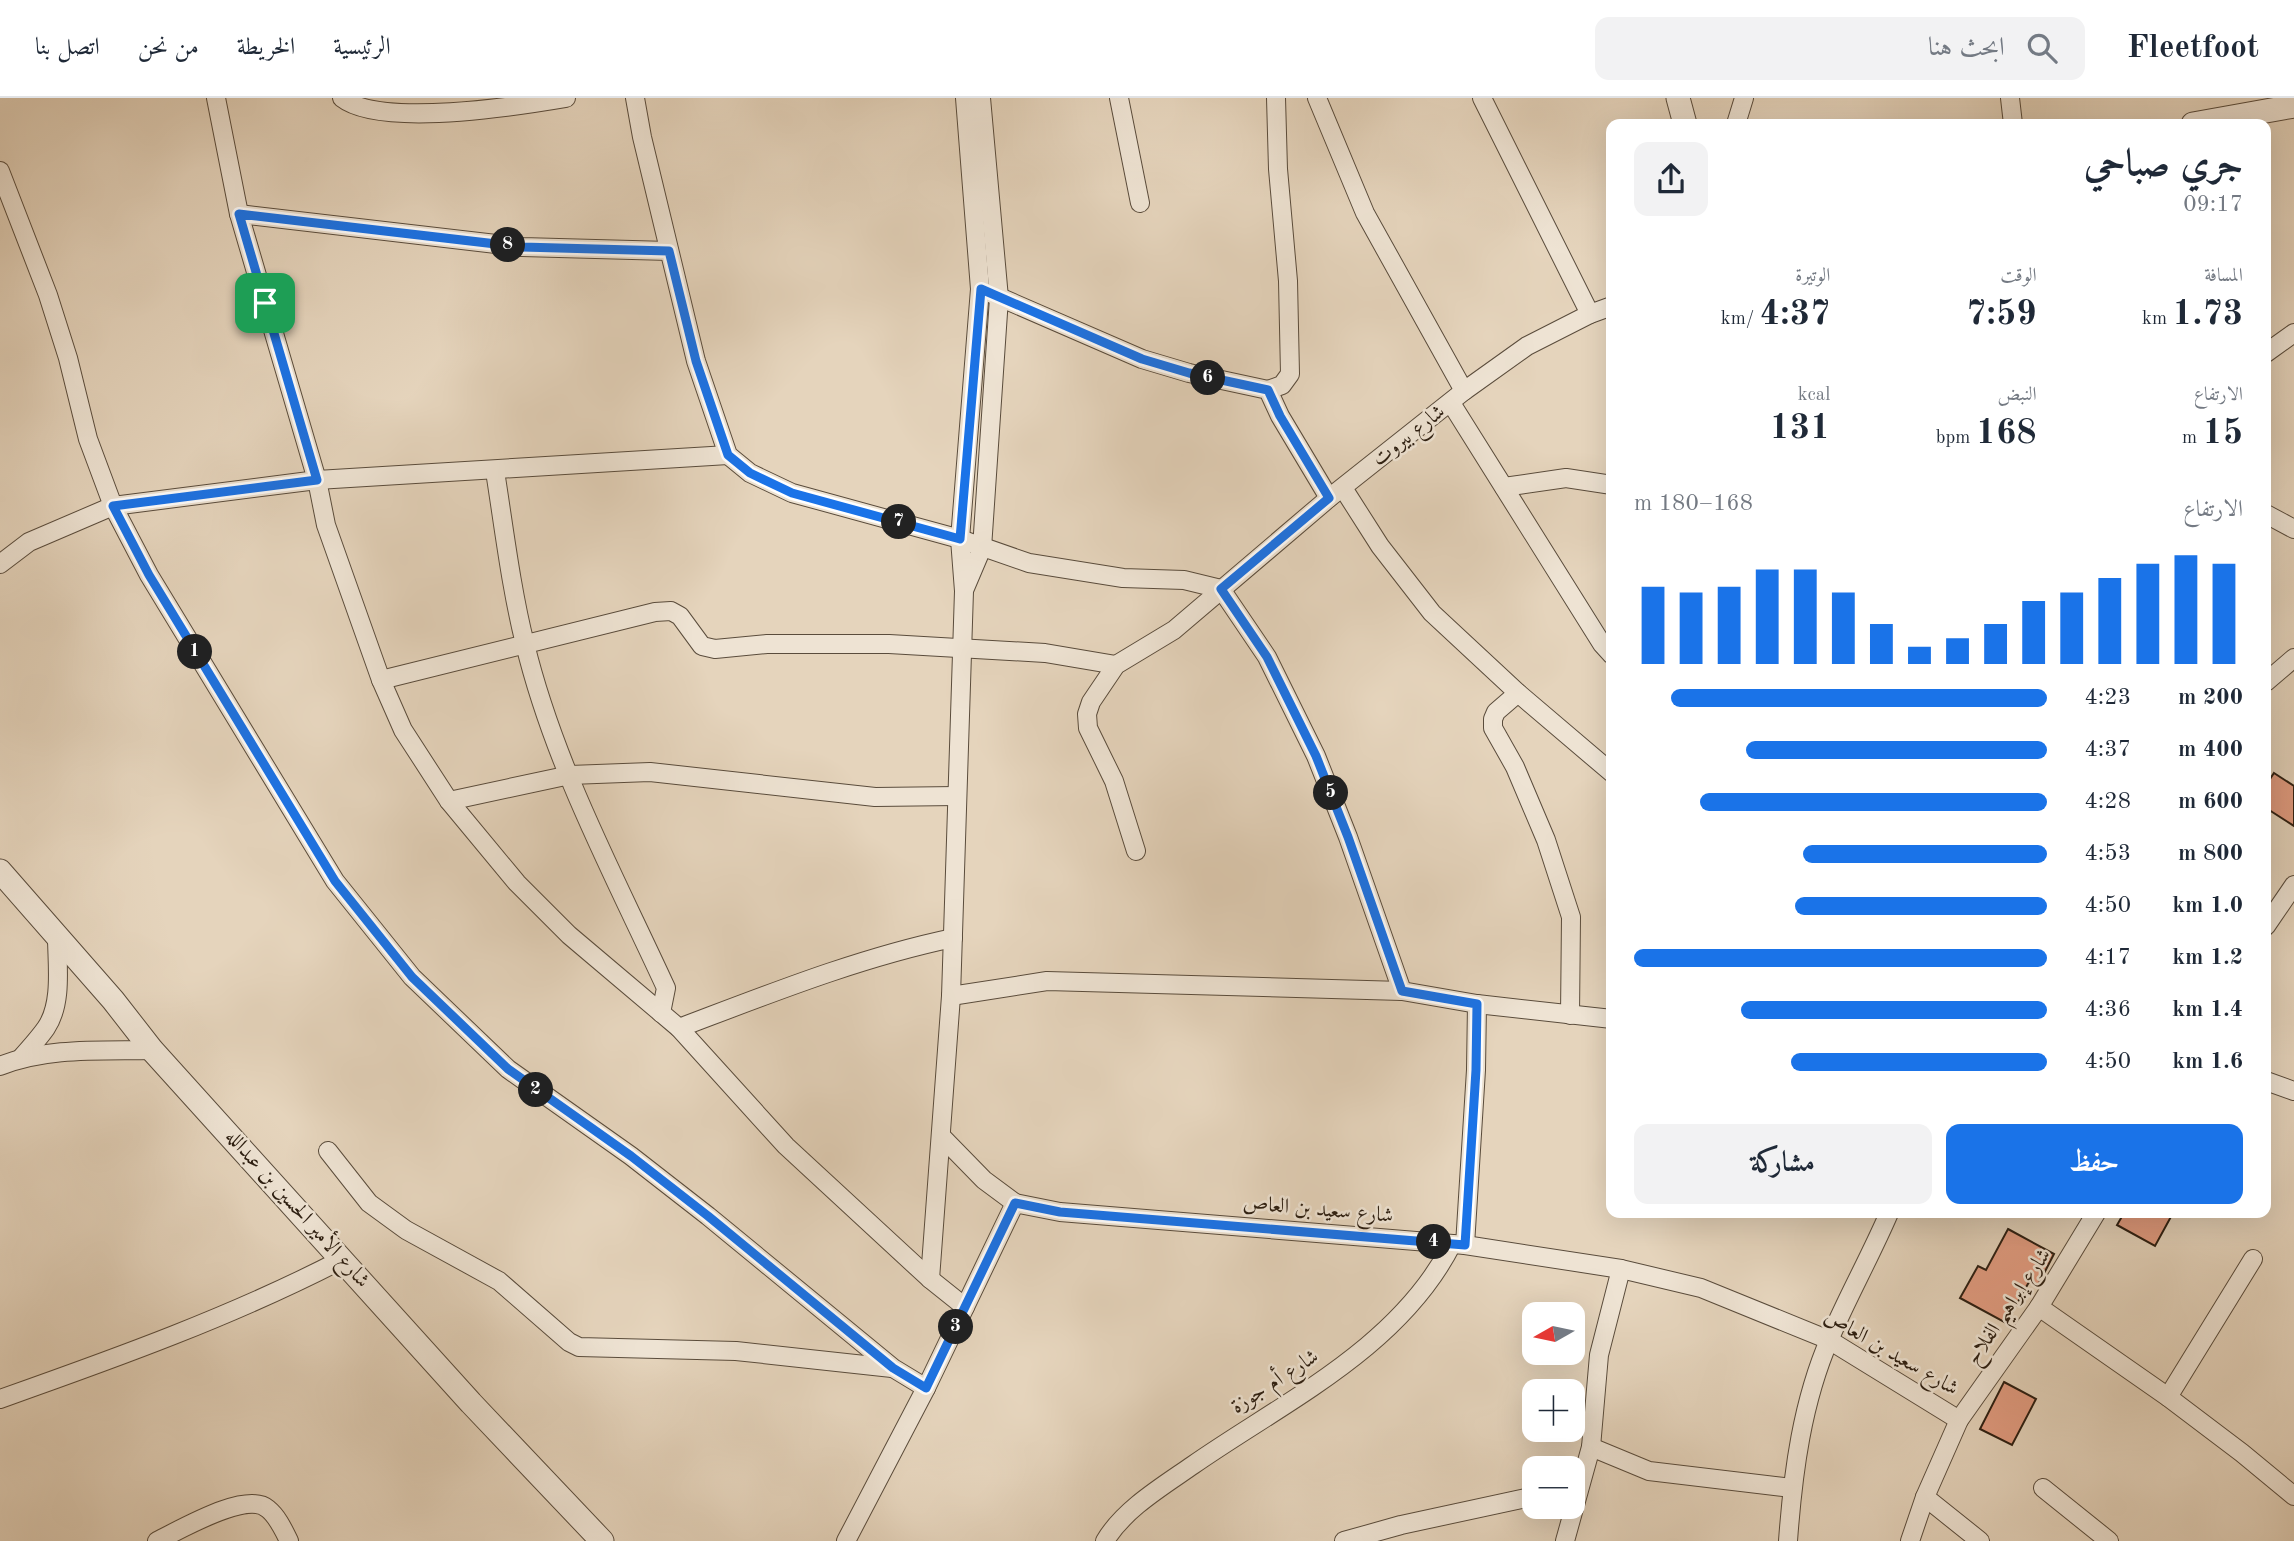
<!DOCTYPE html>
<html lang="ar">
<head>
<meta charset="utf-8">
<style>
  body { margin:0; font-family:"Old Standard TT",Amiri,serif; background:#f2f2f3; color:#1f2937; direction:rtl; height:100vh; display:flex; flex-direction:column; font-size:26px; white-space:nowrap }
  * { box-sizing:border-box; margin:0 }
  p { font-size:23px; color:#747a83 }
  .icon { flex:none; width:38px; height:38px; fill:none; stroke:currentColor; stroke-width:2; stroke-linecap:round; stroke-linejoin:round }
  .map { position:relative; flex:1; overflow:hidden; direction:ltr }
  .drawer { position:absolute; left:1606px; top:21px; width:665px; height:1099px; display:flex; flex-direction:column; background:#fff; border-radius:14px; box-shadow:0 7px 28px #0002; direction:rtl }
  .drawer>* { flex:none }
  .needle { width:46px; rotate:261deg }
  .tools { position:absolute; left:1522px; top:1204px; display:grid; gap:14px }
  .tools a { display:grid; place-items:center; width:63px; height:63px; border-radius:14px; background:#fff; box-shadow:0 7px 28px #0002; font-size:35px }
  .pin { position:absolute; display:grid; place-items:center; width:60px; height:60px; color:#fff; margin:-30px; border-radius:14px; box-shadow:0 4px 10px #0006 }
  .km { position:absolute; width:35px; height:35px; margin:-18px; border-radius:50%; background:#222; color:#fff; font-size:19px; line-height:35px; text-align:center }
  .round { display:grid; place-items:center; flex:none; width:74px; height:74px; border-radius:14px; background:#f2f2f3 }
  .overview { display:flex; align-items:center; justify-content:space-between; height:119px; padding:0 28px }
  h1 { font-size:38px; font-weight:600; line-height:52px }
  .metrics { display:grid; grid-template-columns:repeat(3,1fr); gap:10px; height:119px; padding:7px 28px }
  .metrics div { display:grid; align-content:center }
  .metrics b { font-size:35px; font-weight:600 }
  .metrics small { font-size:19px; font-weight:400 }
  .metrics p { font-size:19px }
  .chart { height:196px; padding:14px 28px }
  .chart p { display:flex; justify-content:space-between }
  .chart svg { width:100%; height:126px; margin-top:7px; stroke:#1a73e8; stroke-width:6 }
  .action { display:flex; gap:14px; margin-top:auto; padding:14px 28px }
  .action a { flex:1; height:80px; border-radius:14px; background:#1a73e8; color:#fff; font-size:28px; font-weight:600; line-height:80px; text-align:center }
  .action a+a { background:#f2f2f3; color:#1f2937 }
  ul { padding:0 28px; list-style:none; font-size:23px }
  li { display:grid; grid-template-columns:112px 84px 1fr; align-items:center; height:52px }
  li i { height:18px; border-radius:9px; background:#1a73e8 }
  header { display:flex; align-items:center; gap:42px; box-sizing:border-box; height:98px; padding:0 35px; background:#fff; border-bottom:2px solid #e0e1e3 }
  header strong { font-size:33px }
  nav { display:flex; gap:38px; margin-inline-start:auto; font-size:24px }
  .search { width:490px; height:63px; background:#f2f2f3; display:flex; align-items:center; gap:18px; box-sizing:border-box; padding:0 24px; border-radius:14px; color:#747a83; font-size:26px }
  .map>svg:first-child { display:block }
  .building { fill:#e29c81; stroke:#2c1e11; stroke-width:2 }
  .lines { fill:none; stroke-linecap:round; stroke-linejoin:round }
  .minor-casing { stroke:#5a4c3c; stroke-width:20 }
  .tertiary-casing { stroke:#5a4c3c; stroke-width:25 }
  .minor { stroke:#eee3d3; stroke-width:18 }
  .tertiary { stroke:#eee3d3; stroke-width:23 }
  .route-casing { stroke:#fff; stroke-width:14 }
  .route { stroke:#1a73e8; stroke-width:9 }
  .labels { text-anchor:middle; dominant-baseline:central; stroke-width:5; stroke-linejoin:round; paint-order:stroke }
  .street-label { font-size:21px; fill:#2c1e11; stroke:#eee3d3 }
</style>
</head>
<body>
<header>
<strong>Fleetfoot</strong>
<div class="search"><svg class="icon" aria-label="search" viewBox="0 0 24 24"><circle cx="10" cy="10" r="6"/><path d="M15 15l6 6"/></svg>ابحث هنا</div>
<nav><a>الرئيسية</a><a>الخريطة</a><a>من نحن</a><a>اتصل بنا</a></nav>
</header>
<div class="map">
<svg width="2294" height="1443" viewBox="0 0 2294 1443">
  <rect width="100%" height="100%" fill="#e5d4bc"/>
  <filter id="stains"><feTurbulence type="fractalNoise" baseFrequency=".00286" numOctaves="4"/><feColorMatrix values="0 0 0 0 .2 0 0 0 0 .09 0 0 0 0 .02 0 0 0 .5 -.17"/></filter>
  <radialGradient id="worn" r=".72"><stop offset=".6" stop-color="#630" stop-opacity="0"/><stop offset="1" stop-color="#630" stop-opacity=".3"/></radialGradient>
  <g class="building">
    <path d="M2274 675 2294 688V728L2266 710V687Z"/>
    <path d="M2124 1115H2173L2155 1148 2117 1127Z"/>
    <path d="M2008 1131 2054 1156 2037 1189 2029 1184 2006 1225 1960 1200 1978 1168 1986 1172Z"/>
    <path d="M2004 1284 2036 1301 2012 1347 1980 1331Z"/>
  </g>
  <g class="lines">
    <g class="minor-casing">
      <g id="minor">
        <path d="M216 0 239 116 317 382 326 427 381 582 403 632 449 703 517 785 569 837 679 930 786 1048 930 1181 965 1209"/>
        <path d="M342 0C380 30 519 8 566 0"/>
        <path d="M635 0 642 39 696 263 728 357 750 375 792 395 960 441 1029 465 1123 480 1184 482 1221 491 1267 559 1316 658 1348 739 1402 893"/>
        <path d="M1119 0 1140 105"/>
        <path d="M1317 0 1365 115 1464 293"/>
        <path d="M1482 0 1590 216"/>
        <path d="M2010 0 2013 26"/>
        <path d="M1736 26 1744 0"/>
        <path d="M0 73 48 197 68 260 88 341 113 408 149 477 335 783 412 879 508 971 631 1058 708 1118 893 1270 926 1290"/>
        <path d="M239 116 522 149 669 153"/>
        <path d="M990 195 1142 261 1189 275 1268 292 1280 318 1329 400"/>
        <path d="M2266 255 2294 235"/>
        <path d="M1268 292 1282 287 1290 276 1288 183 1278 71 1276 0"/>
        <path d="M1451 305 1602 546 1612 557"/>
        <path d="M495 373C504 430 511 490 525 546 554 666 615 779 666 890L661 915"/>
        <path d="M1504 389 1566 380 1612 387"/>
        <path d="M1343 390 1380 448 1432 515 1518 595 1612 675"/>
        <path d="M2266 416 2294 431"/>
        <path d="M0 466 29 444 113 408 317 382 728 357"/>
        <path d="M965 490 982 450 999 200 981 0"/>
        <path d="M381 582 655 514 671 513 680 518 702 548 715 551 767 546H889L1045 555 1116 567"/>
        <path d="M2266 584 2294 560"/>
        <path d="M1518 595 1496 614 1493 621V630L1515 669 1546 742 1571 819 1570 917"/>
        <path d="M449 703 570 677 650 674 875 699 957 698"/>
        <path d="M1136 753 1114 683 1088 630 1087 616 1091 604 1116 567 1174 532 1329 400 1464 293 1527 248 1590 216 1612 208"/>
        <path d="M2266 828 2294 787"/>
        <path d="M951 898 1047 883 1402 893 1477 906 1612 921"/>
        <path d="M679 930C769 896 858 860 953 840"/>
        <path d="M21 960C30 950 39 940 46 930 63 905 57 866 57 838"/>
        <path d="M0 968C47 949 102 953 152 952"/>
        <path d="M2266 983 2294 993"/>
        <path d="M941 1038 984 1082 1015 1105"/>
        <path d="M328 1053 369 1105 406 1132 499 1183 569 1244 579 1249 736 1253 892 1270"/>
        <path d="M1465 1147 1476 972 1477 906"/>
        <path d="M930 1181 951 898 964 493 960 441 980 191 965 0"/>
        <path d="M2039 1209 2168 1299 2242 1355 2294 1398"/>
        <path d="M2168 1299 2253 1161"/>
        <path d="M0 1301C116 1260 233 1218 343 1161"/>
        <path d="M1591 1349 1649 1373 1792 1390"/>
        <path d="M2043 1390 2109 1443"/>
        <path d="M1925 1399 1980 1443"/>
        <path d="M157 1443C180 1432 247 1392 268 1411 278 1419 284 1433 289 1443"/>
        <path d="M846 1443 926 1290 1015 1105 1060 1114 1465 1147 1621 1171 1701 1190 1829 1242 1959 1322"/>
        <path d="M1105 1443C1124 1411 1163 1388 1193 1367 1285 1303 1399 1250 1452 1146"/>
        <path d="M1344 1443 1401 1427 1535 1398"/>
        <path d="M1565 1443 1591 1349 1599 1257 1621 1171"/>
        <path d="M1788 1443C1793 1374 1802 1304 1830 1240 1848 1198 1871 1157 1889 1115"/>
        <path d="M1910 1443 1925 1399 1959 1322 2039 1209 2096 1115"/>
      </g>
    </g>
    <g class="tertiary-casing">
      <g id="tertiary">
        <path d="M1678 0 1685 26"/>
        <path d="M2193 26 2294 8"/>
        <path d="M0 773 113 902 152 952 471 1305 602 1443"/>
      </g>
    </g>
    <use href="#minor" class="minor"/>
    <use href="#tertiary" class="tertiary"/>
  </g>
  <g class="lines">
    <g class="route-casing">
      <path id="route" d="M239 116 522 149 669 153 696 263 728 357 750 375 792 395 960 441 981 191 1142 261 1189 275 1268 292 1280 318 1329 400 1221 491 1267 559 1316 658 1348 739 1402 893 1477 906 1476 972 1465 1147 1060 1114 1015 1105 926 1290 893 1270 708 1118 631 1058 508 971 412 879 335 783 149 477 113 408 317 382Z"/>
    </g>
    <use href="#route" class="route"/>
  </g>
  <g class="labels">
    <g class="street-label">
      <text transform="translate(1409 338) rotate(-38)">شارع بيروت</text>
      <text transform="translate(297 1111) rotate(48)">شارع الأمير الحسين بن عبدالله</text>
      <text transform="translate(1318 1112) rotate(5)">شارع سعيد بن العاص</text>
      <text transform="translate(2009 1209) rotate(-56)">شارع إبراهيم الفلاح</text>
      <text transform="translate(1891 1255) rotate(30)">شارع سعيد بن العاص</text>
      <text transform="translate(1275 1284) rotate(-33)">شارع أم جوزة</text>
    </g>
  </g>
  <rect width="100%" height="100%" filter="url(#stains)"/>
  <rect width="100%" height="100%" fill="url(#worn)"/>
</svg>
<div class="tools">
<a><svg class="needle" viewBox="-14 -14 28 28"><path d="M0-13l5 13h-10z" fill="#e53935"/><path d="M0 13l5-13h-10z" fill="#747a83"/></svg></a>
<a>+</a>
<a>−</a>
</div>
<div class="pin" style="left:265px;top:205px;background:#1e9e55"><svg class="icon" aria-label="arrive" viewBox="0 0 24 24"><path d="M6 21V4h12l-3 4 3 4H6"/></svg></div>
<b class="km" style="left:195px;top:554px">1</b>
<b class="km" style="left:536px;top:992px">2</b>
<b class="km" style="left:956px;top:1229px">3</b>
<b class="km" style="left:1434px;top:1144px">4</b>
<b class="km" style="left:1331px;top:695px">5</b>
<b class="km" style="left:1208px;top:280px">6</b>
<b class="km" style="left:899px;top:424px">7</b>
<b class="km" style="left:508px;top:147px">8</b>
<section class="drawer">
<div class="overview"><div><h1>جري صباحي</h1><p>09:17</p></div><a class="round"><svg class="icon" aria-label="share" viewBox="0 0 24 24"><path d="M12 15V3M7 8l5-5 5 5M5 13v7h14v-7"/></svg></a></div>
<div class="metrics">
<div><p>المسافة</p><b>1.73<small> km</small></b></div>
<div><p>الوقت</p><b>7:59</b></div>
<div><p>الوتيرة</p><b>4:37<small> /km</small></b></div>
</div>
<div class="metrics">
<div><p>الارتفاع</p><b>15<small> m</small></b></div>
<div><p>النبض</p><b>168<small> bpm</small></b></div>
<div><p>kcal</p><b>131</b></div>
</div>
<div class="chart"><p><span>الارتفاع</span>168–180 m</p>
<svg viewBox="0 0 160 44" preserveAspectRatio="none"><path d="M5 44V17M15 44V19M25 44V17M35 44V11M45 44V11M55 44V19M65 44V30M75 44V38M85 44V35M95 44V30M105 44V22M115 44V19M125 44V14M135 44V9M145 44V6M155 44V9"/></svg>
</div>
<ul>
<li><b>200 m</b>4:23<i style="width:91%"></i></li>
<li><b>400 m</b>4:37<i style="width:73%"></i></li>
<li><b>600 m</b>4:28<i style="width:84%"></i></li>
<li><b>800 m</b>4:53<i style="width:59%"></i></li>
<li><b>1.0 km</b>4:50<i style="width:61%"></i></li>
<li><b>1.2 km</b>4:17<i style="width:100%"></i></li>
<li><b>1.4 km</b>4:36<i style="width:74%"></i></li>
<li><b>1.6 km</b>4:50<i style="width:62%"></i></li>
</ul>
<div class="action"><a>حفظ</a><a>مشاركة</a></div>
</section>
</div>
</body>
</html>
